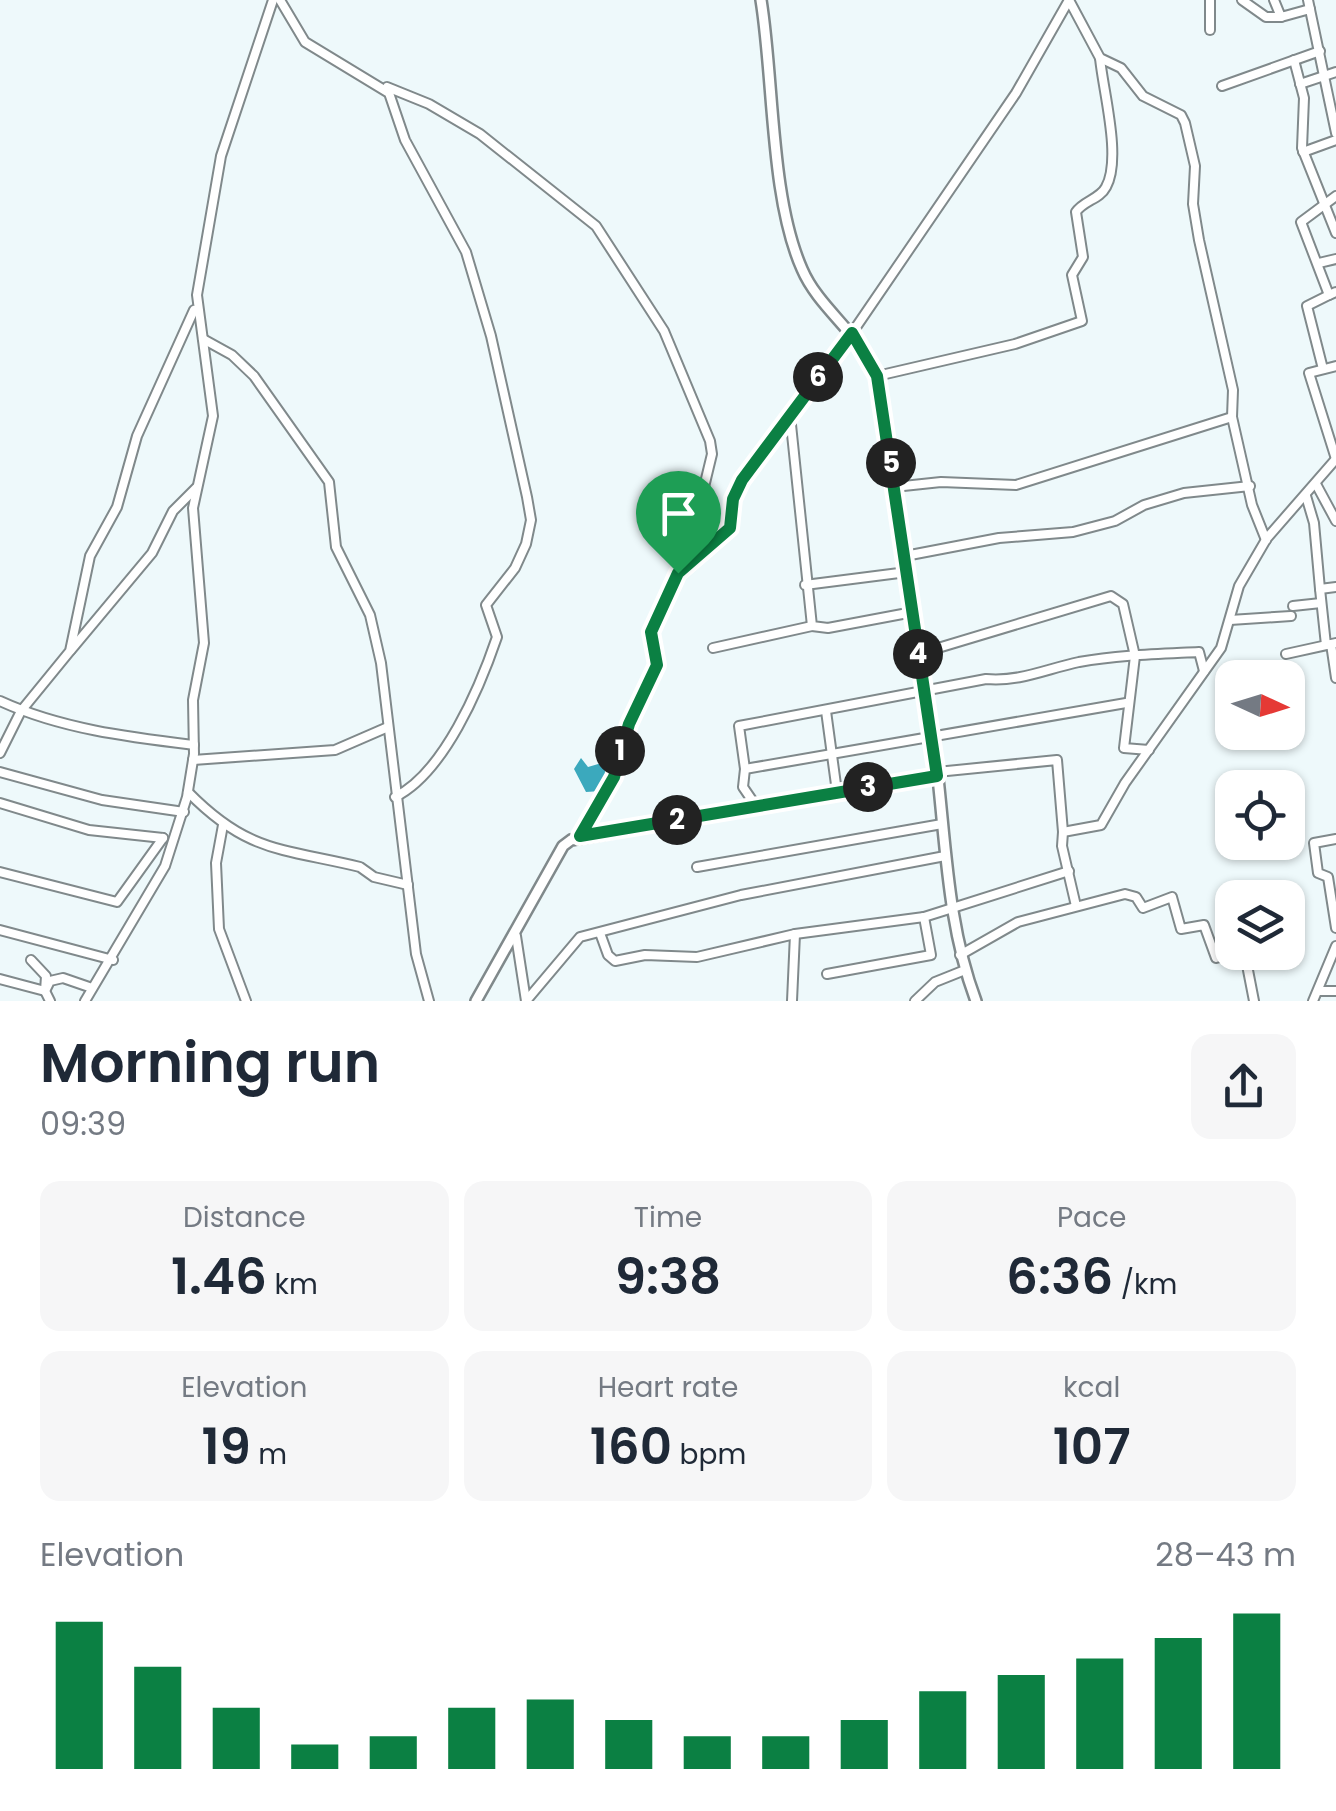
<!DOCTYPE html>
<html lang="en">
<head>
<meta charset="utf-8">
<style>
  body { margin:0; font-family:Poppins,sans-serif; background:#f6f6f7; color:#1f2937; height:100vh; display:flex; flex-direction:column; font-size:38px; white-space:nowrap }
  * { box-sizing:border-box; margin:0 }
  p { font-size:32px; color:#747a83 }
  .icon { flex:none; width:55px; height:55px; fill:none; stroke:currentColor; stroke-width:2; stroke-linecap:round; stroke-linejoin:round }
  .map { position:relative; height:1001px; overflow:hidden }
  .sheet { display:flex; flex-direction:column; background:#fff; flex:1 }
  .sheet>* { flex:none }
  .needle { width:65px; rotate:94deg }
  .fabs { position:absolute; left:1215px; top:660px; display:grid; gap:20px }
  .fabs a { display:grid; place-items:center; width:90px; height:90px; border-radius:20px; background:#fff; box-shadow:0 2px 8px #0004; font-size:50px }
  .pin { position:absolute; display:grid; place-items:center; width:85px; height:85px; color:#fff; margin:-102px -42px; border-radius:50% 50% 50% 0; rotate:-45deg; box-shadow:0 0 10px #0007 }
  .pin .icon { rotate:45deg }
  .km { position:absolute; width:50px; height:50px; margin:-25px; border-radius:50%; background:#222; color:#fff; font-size:28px; line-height:50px; text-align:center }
  .round { display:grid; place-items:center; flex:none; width:105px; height:105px; border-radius:20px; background:#f6f6f7 }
  .overview { display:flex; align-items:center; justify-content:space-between; height:170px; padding:0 40px }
  h1 { font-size:55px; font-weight:600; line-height:75px }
  .stats { display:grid; grid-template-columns:repeat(3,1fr); gap:15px; height:170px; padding:10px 40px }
  .stats div { display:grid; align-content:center; border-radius:20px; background:#f6f6f7; text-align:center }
  .stats b { font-size:50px; font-weight:600 }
  .stats small { font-size:28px; font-weight:400 }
  .stats p { font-size:28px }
  .chart { height:280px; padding:20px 40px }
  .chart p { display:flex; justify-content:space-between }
  .chart svg { width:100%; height:180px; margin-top:10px; stroke:#0b8043; stroke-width:6 }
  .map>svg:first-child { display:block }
  .water { fill:#3ba9bd }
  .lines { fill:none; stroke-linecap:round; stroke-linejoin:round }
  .minor-casing { stroke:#80898b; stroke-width:12 }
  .tertiary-casing { stroke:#80898b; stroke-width:14 }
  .minor { stroke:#fff; stroke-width:8 }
  .tertiary { stroke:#fff; stroke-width:9 }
  .route-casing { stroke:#fff; stroke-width:20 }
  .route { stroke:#0b8043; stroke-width:12 }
</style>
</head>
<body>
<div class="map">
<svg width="1336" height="1001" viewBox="0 0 1336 1001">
  <rect width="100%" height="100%" fill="#eef9fb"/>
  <path class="water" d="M581 758 588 767 605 762 609 767 601 791 586 792 574 769Z"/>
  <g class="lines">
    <g class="minor-casing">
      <g id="minor">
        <path d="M280 0 305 42 389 93 405 140 466 252 491 336 527 497 531 520 526 544 515 568 486 605 497 637C480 687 444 773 395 797"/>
        <path d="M1069 0 1100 58 1121 68 1143 96 1181 115 1185 123 1195 166 1193 204 1199 240 1233 390 1232 417 1252 505 1266 540"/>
        <path d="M1210 0V30"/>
        <path d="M1242 0 1266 17H1281"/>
        <path d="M1274 0 1281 17 1310 9"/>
        <path d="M1308 0 1336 133"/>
        <path d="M1294 60 1304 98 1302 148 1336 233"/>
        <path d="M1300 84 1336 72"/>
        <path d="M1222 86 1320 51"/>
        <path d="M387 87 429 104 480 134 596 226 664 331 710 441 712 454 691 541 651 632 657 665 629 725 614 777 580 837"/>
        <path d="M1303 152 1336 140"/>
        <path d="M1336 196 1301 222 1329 295 1336 292"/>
        <path d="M1319 263 1336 259"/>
        <path d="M203 339 232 355 254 376 329 482 336 547 370 615 381 663 416 954 429 1001"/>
        <path d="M1336 366 1309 373 1336 459"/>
        <path d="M1323 369 1307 306 1329 295"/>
        <path d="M877 376 1015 344 1082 321 1072 275 1083 257 1076 212C1083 201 1100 199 1106 187 1122 158 1103 91 1100 58"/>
        <path d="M790 415 812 626 828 628 913 612"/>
        <path d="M1316 484 1336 521"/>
        <path d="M894 487 941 482 1016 485 1232 417"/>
        <path d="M1306 496 1314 523 1320 589 1336 587"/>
        <path d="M905 556 999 538 1073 532 1115 521 1144 505 1184 493 1250 486"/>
        <path d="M682 570 731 528 733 499 743 480 852 333 1016 93 1069 0"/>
        <path d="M805 585 907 572"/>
        <path d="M1320 589 1326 645"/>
        <path d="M1293 606 1321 603"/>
        <path d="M1230 620 1291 616"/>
        <path d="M1331 644 1336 678"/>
        <path d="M713 648 812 626"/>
        <path d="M71 650 152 553 173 511 196 488"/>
        <path d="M918 654 1111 596 1123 604 1135 656 1124 748 1149 750"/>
        <path d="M1286 654 1336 643"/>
        <path d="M0 701C61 729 128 737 194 745"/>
        <path d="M826 711 837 792"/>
        <path d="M0 753 21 711 70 651 90 556 117 507 137 436 194 310"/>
        <path d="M193 760 335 750 388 727"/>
        <path d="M745 769 739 726 986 679C1020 682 1046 669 1079 662 1118 655 1159 654 1199 652L1204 671"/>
        <path d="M0 772 102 800 184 812"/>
        <path d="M937 772 1057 760 1063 832"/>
        <path d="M188 792C248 853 281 848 360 867L374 877 408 885"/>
        <path d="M0 803 89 830 163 838"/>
        <path d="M756 806 743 787 745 769 1126 703"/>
        <path d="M223 825 216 863 219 929 246 1001"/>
        <path d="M1336 839 1314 843 1318 873 1328 877 1336 928"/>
        <path d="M697 867 942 824"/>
        <path d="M0 872 117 902 163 838"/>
        <path d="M1076 906 1062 846 1063 832 1101 825 1125 783 1221 648 1239 586 1267 538 1336 459"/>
        <path d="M0 930 113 960"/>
        <path d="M600 933 608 955 615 961 645 955 697 957 795 934 924 917 1069 871"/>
        <path d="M516 936 526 1001"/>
        <path d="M1240 952 1246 960 1254 1001"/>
        <path d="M960 955 1018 922 1125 894 1136 897 1143 908 1172 897 1181 929 1204 925 1216 958 1239 952"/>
        <path d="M31 960 46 976 45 991 50 1001"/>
        <path d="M827 974 931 955 924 917"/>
        <path d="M0 979 45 991 50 981 63 978 92 988"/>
        <path d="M1318 991H1336"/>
        <path d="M85 1001 165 866 187 797 194 754 193 700 204 643 193 508 213 416 197 295 221 156 273 0"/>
        <path d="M526 1001 580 937 741 895 945 856"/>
        <path d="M792 1001 795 934"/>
        <path d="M915 1001 935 982 965 970"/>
        <path d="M1313 1001 1336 946"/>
      </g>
    </g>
    <g class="tertiary-casing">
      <g id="tertiary">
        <path d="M761 0C774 80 770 197 802 269 819 309 861 334 877 376 896 507 921 637 937 769 946 847 948 927 976 1001"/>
        <path d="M476 1001 563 846 571 840 937 776"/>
      </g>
    </g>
    <use href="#minor" class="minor"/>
    <use href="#tertiary" class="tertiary"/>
  </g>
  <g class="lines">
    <g class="route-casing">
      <path id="route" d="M852 333 877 376 937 776 580 836 614 777 629 724 657 665 651 632 678 573 730 528 733 499 742 480Z"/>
    </g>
    <use href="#route" class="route"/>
  </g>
</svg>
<div class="fabs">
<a><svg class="needle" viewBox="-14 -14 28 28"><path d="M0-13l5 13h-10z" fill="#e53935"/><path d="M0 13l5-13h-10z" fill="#747a83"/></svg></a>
<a><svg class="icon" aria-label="locate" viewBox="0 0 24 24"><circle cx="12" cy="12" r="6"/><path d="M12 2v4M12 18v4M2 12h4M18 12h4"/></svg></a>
<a><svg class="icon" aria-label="layers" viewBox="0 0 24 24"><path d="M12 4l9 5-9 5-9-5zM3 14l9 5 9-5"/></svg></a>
</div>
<div class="pin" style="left:678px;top:573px;background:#1e9e55"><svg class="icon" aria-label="arrive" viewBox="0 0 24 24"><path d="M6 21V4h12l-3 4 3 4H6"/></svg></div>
<b class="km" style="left:620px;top:751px">1</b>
<b class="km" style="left:677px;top:820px">2</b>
<b class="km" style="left:868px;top:787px">3</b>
<b class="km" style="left:918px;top:654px">4</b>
<b class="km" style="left:891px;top:463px">5</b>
<b class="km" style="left:818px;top:377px">6</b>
</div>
<section class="sheet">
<div class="overview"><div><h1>Morning run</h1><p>09:39</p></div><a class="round"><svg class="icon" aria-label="share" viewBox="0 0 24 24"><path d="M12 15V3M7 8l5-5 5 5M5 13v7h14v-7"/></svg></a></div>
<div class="stats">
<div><p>Distance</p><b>1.46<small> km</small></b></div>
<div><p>Time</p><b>9:38</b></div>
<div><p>Pace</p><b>6:36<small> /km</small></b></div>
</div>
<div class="stats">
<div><p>Elevation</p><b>19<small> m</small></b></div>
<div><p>Heart rate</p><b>160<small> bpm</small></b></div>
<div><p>kcal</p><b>107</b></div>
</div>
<div class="chart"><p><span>Elevation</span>28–43 m</p>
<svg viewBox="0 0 160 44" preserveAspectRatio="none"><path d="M5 44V8M15 44V19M25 44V29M35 44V38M45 44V36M55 44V29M65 44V27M75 44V32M85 44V36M95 44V36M105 44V32M115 44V25M125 44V21M135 44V17M145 44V12M155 44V6"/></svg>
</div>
</section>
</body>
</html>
